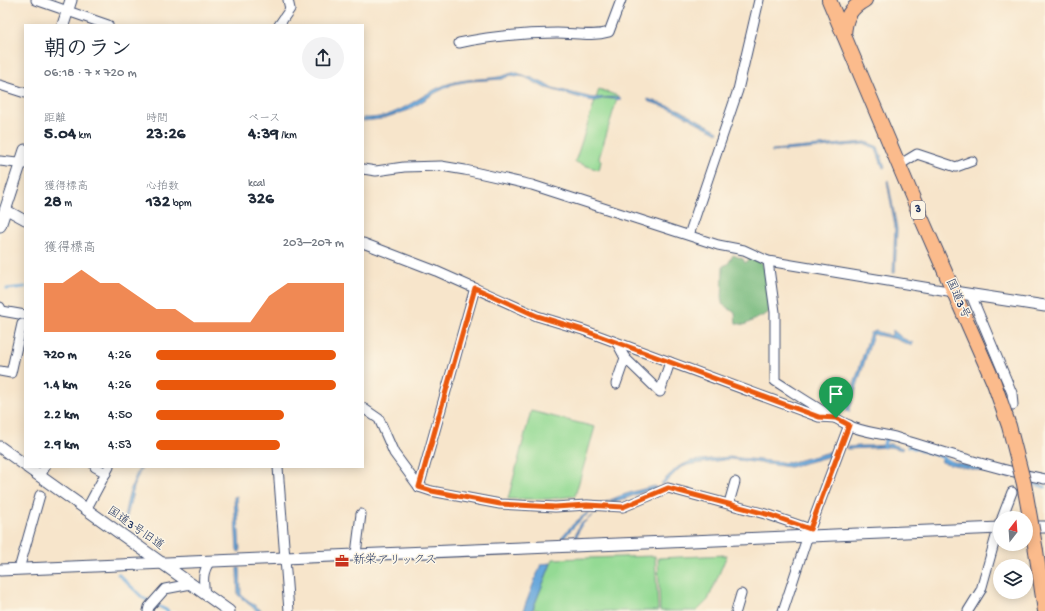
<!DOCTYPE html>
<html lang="ja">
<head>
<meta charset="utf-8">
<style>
  body { margin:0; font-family:"Gochi Hand","Klee One",sans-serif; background:#f2f2f3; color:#1f2937; height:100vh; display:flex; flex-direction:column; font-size:15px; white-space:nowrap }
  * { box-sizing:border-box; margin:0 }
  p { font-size:13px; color:#747a83 }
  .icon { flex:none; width:22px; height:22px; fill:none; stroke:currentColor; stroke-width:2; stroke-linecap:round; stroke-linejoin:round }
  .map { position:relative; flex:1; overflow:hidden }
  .drawer { position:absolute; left:24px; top:24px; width:340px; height:444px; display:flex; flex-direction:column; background:#fff; border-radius:0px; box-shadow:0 2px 10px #0003 }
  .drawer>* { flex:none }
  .needle { width:26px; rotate:17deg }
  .fabs { position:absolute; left:993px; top:511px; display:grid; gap:8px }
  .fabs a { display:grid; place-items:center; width:40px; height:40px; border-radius:50%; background:#fff; box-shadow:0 2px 10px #0003; font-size:20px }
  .pin { position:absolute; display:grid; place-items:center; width:34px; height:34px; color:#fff; margin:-41px -17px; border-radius:50% 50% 50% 0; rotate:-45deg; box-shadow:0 0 4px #0007 }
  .pin .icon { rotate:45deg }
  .round { display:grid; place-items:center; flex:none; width:42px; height:42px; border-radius:21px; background:#f2f2f3 }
  .head { display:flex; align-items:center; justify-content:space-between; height:68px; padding:0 20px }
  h1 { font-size:22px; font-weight:800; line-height:30px }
  .figures { display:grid; grid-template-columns:repeat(3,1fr); gap:6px; height:68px; padding:4px 20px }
  .figures div { display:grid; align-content:center }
  .figures b { font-size:17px; font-weight:800 }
  .figures small { font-size:11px; font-weight:400 }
  .figures p { font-size:11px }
  .chart { height:112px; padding:8px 20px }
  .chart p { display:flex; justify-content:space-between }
  .chart svg { width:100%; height:72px; margin-top:4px; fill:#ea580c; opacity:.7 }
  ul { padding:0 20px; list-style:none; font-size:13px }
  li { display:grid; grid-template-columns:64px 48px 1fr; align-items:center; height:30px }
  li i { height:10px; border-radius:5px; background:#ea580c }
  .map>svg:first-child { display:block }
  .green { fill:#94da94; stroke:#588479 }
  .forest { fill:#77ba7e; stroke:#49746e }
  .water { fill:#68a7db; stroke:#426b9c }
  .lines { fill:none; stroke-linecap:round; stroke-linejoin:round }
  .stream { stroke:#68a7db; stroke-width:3 }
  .minor-casing { stroke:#3c4a6e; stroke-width:11 }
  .tertiary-casing { stroke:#3c4a6e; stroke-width:13 }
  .trunk-casing { stroke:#3c4a6e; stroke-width:16 }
  .minor { stroke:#fff; stroke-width:9 }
  .tertiary { stroke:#fff; stroke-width:11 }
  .trunk { stroke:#fbbb8c; stroke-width:14 }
  .trunk-bridge-casing { stroke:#3c4a6e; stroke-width:16; stroke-linecap:butt }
  .trunk-bridge { stroke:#fbbb8c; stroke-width:14 }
  .route-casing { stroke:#fff; stroke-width:8 }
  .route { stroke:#ea580c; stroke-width:5 }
  .labels { text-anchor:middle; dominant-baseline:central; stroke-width:3; stroke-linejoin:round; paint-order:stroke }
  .shield { fill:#fcf5e5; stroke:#5e6a86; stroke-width:1 }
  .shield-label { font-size:11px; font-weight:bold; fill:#1b2f5e }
  .street-label { font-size:12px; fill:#1b2f5e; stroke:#fcf5e5 }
  .poi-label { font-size:12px; fill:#1b2f5e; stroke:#fcf5e5; text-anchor:start }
</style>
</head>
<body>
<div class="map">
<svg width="1045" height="611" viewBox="0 0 1045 611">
  <rect width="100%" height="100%" fill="#fcf5e5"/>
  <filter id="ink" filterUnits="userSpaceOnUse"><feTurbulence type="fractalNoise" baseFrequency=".025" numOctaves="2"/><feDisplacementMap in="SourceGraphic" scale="8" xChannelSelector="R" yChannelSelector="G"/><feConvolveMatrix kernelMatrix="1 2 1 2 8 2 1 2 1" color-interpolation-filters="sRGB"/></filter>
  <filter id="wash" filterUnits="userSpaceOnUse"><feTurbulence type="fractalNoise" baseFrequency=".012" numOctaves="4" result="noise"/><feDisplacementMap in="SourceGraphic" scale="16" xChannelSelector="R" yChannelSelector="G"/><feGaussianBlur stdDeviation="0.9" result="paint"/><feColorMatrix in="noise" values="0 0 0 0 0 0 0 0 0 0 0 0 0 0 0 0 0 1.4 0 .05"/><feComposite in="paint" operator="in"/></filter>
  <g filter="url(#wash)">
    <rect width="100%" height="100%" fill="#f7e5cb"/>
    <g class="green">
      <path d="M599 89 618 96 599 158 601 161 599 170 575 162Z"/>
      <path d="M531 411 595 427 575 496 549 499H508Z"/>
      <path d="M727 555 708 600 697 611H660L658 558Z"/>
      <path d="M655 556 658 611H540L533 609 553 559Z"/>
    </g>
    <path class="forest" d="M733 255 743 259 745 263 752 257 762 263C763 268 765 270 767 274 772 285 771 302 768 313L744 325 736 323 735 313 722 304 723 266 728 264Z"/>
    <g class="water">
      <path d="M514 72 532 78 553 88 592 98 620 97V100L606 98 594 101 588 100 543 87 525 77 511 75 502 79 470 81 453 84 435 93 409 110 381 119 363 121V118C397 120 417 96 445 85 463 78 481 80 499 77 504 76 509 74 514 72Z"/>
      <path d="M648 99 680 110 718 131 717 133 674 110 648 101Z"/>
      <path d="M866 142 878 147 885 167 883 168 876 149 866 144 772 152V150Z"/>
      <path d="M888 180 897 229 895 273H893L895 227 887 181Z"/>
      <path d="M893 330 902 338 913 343 912 346 896 339 873 334 849 412 846 411 870 333 876 331 891 336Z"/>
      <path d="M890 444 903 448V450L890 447 847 449 848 447C862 445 876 447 890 444Z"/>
      <path d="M830 452V456L790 467 730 459 688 465 680 468 663 485 661 483 678 467 691 461 729 457 789 463Z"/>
      <path d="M942 459 1011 476 1010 478 941 462Z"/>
      <path d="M140 467H142L135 483 125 525H123C126 505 130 485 140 467Z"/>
      <path d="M655 486 656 488C635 494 596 508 582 525 578 529 578 534 576 540L574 539 579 525 617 499C595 504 577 522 563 539L561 538C587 505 615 496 655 486Z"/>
      <path d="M237 496 240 552 237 551 234 497Z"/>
      <path d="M551 563 532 611H523L541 564Z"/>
      <path d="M237 568H240L241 595 262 611H257L238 595Z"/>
    </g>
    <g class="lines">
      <g class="stream">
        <path d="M7 289 25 287"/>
        <path d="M908 446 942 457 951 463"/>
        <path d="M884 447 885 439 887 440"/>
        <path d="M1029 482 1045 487"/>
        <path d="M118 574 143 598 168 611"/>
      </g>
    </g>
  </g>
  <g filter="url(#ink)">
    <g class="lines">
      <g class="minor-casing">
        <g id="minor">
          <path d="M36 0 108 25"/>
          <path d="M279 25 290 9 288 0"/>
          <path d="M459 43C492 36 524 33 557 33 575 33 592 37 609 32L621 0"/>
          <path d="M0 85 25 93"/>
          <path d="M0 161 25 164"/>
          <path d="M899 165 917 154 956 167 972 161"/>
          <path d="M363 169 376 171 404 167 441 166 465 170 532 185 718 245 744 250 768 261 954 292"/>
          <path d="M5 209 25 220"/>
          <path d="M689 235 738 90 759 0"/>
          <path d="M363 243 436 271 537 316 583 330 819 417 836 418"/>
          <path d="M768 261 775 312V381C799 396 822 412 848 425 864 433 881 433 898 438 947 453 995 469 1045 479"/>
          <path d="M971 295 1012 393 1013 405"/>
          <path d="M0 307 2 311 25 315"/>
          <path d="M617 343 625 358 660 392 670 362"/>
          <path d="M0 371 11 373 22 324"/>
          <path d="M616 384 625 358"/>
          <path d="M363 408 379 419 394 453 419 487 431 491 500 504 555 507 587 505 623 507 668 488 769 515 810 529"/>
          <path d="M95 467 106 473"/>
          <path d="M278 467 289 611"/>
          <path d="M40 476 45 467"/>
          <path d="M419 487 475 288"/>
          <path d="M729 503 735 482"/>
          <path d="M86 510 109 467"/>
          <path d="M1002 518 1012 492"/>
          <path d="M356 554 361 514"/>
          <path d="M19 569 40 495"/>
          <path d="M205 594C203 581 202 572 210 561"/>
          <path d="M148 611 149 607 165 589 191 584"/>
          <path d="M736 611 741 594"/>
          <path d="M783 611 810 529 849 425"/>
          <path d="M968 611 981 590 1000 522"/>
        </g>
      </g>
      <g class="tertiary-casing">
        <g id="tertiary">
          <path d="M63 25 71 0"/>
          <path d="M0 226 25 150"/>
          <path d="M954 292 1045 306"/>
          <path d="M0 447 25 465"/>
          <path d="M27 467 229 611"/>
          <path d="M1026 527H1045"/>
          <path d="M0 570 1000 528"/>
        </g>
      </g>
      <g class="trunk-casing">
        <g id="trunk">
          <path d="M829 0 920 215 994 383"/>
          <path d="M844 35C845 18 850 8 865 0"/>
          <path d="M1036 551 1045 611"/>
        </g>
      </g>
      <use href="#minor" class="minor"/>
      <use href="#tertiary" class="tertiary"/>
      <use href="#trunk" class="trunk"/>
      <g class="trunk-bridge-casing">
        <path id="trunk-bridge" d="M994 383 1009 426 1024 484 1036 551"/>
      </g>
      <use href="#trunk-bridge" class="trunk-bridge"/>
    </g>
  </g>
  <g class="lines" filter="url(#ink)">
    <g class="route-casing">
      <path id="route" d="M475 288 537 316 583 330 819 417 836 418 849 425 810 529 770 515 668 488 623 507 587 505 555 507 500 504 432 491 419 487Z"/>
    </g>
    <use href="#route" class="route"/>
  </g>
  <defs>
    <g id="office-bare" transform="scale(1.08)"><path d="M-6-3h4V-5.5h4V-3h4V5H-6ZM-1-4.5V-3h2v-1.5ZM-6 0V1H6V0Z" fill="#c8321e" stroke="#fcf5e5" stroke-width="2.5" paint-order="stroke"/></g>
  </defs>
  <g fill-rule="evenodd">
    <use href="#office-bare" x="342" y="561"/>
  </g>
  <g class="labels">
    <rect class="shield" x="911" y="201" width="14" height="18" rx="3"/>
    <g class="shield-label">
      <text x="918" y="210">3</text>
    </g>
    <g class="street-label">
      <text transform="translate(957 299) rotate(66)">国道3号</text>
      <text transform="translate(135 529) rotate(35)">国道3号旧道</text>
    </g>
    <g class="poi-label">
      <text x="353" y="561">新栄アリックス</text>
    </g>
  </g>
</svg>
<div class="fabs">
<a><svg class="needle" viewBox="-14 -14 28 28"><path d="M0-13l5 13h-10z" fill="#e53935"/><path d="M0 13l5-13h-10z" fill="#747a83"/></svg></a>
<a><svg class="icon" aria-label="layers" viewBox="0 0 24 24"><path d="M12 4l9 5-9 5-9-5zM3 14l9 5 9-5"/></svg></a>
</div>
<div class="pin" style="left:836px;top:418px;background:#1e9e55"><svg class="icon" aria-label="arrive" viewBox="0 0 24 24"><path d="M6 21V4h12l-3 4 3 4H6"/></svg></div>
<section class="drawer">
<div class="head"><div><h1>朝のラン</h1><p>06:18 · 7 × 720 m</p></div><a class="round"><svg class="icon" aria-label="share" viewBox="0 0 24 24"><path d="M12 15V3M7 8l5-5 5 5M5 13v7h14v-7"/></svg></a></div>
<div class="figures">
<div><p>距離</p><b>5.04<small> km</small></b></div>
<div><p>時間</p><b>23:26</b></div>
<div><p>ペース</p><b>4:39<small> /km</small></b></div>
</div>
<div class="figures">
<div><p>獲得標高</p><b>28<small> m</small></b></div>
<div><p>心拍数</p><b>132<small> bpm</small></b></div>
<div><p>kcal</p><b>326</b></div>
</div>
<div class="chart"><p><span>獲得標高</span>203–207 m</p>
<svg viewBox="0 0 160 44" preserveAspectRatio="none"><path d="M0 44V14L10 14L20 6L30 14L40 14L50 22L60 30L70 30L80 38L90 38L100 38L110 38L120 22L130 14L140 14L150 14L160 14V44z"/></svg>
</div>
<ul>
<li><b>720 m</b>4:26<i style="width:96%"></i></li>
<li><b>1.4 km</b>4:26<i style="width:96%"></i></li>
<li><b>2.2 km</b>4:50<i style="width:68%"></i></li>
<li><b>2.9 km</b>4:53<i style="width:66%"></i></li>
</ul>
</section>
</div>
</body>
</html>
